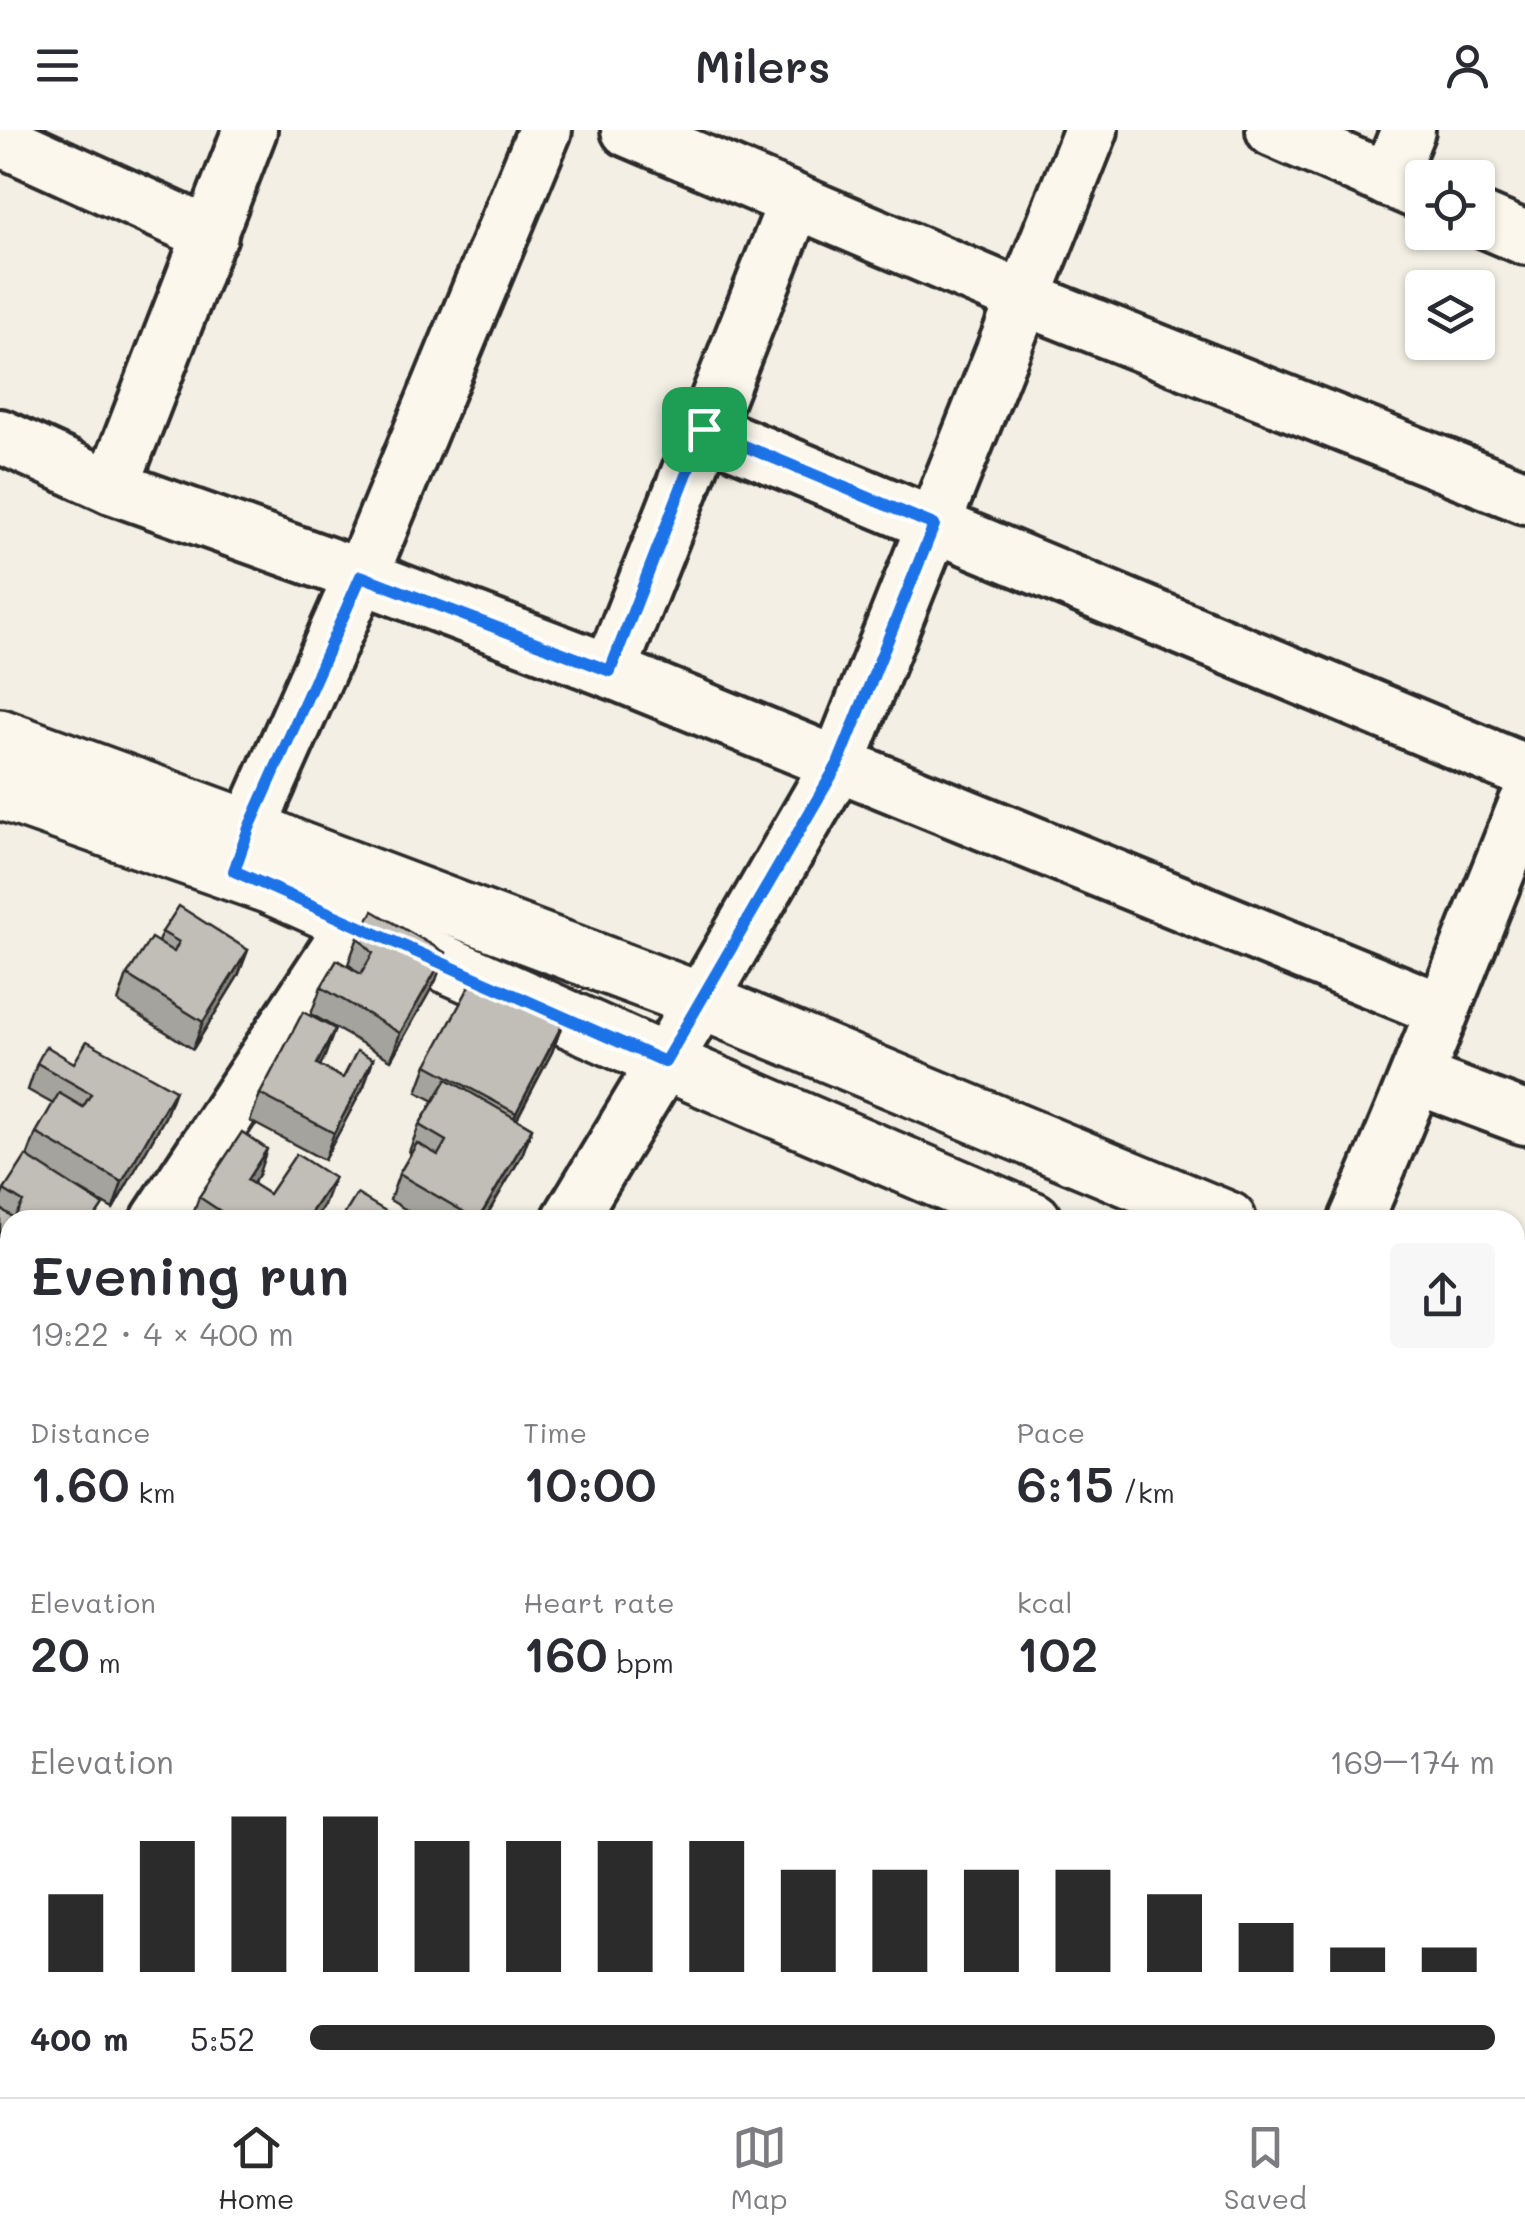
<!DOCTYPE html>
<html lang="en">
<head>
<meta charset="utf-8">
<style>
  body { margin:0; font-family:Mali,sans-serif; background:#f7f7f7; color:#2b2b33; height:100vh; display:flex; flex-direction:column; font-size:38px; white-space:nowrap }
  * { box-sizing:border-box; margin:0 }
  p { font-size:32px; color:#7c7c81 }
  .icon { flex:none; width:55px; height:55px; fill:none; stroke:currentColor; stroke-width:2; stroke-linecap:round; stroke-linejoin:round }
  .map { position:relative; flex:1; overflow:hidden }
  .sheet { position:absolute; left:0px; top:1080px; width:1525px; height:888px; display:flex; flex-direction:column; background:#fff; border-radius:30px 30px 0 0; box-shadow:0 2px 8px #0004 }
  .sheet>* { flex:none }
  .fabs { position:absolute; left:1405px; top:30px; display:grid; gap:20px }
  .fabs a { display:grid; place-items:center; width:90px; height:90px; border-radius:10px; background:#fff; box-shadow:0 2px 8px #0004; font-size:50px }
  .pin { position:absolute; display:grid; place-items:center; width:85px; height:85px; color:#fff; margin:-42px; border-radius:20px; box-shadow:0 5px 15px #0006 }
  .round { display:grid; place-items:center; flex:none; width:105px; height:105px; border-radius:10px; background:#f7f7f7 }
  .overview { display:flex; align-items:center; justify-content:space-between; height:170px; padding:0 30px }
  h1 { font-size:55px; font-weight:600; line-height:75px }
  .figures { display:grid; grid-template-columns:repeat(3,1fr); gap:15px; height:170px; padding:10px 30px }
  .figures div { display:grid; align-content:center }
  .figures b { font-size:50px; font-weight:600 }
  .figures small { font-size:28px; font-weight:400 }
  .figures p { font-size:28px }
  .chart { height:280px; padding:20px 30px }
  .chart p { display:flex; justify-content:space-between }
  .chart svg { width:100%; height:180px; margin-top:10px; stroke:#2b2b2b; stroke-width:6 }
  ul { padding:0 30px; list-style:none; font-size:32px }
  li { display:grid; grid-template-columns:160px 120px 1fr; align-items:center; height:75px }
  li i { height:25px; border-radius:12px; background:#2b2b2b }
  header { display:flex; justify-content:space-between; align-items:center; height:130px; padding:0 30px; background:#fff; font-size:45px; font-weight:600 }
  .tabs { display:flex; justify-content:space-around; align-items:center; height:140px; border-top:2px solid #e1e1e2; background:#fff; font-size:28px; color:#7c7c81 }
  .tabs a { display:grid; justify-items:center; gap:5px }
  .tabs .active { color:#2b2b2b }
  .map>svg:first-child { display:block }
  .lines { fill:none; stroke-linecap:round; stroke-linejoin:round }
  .minor-casing { stroke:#2b2b2b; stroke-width:60 }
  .major-casing { stroke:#2b2b2b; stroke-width:62 }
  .minor { stroke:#fbf7ec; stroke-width:52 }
  .major { stroke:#fbf7ec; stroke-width:55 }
  .wall { fill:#a5a39d; stroke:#2b2b2b; stroke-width:2.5 }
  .shaded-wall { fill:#86857f; stroke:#2b2b2b; stroke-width:2.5 }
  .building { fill:#c0beb6; stroke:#2b2b2b; stroke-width:2.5 }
  .route-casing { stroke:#fff; stroke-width:20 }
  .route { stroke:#1a73e8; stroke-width:12 }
</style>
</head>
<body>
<header><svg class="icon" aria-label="menu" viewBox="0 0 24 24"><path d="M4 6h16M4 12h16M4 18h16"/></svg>Milers<svg class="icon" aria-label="person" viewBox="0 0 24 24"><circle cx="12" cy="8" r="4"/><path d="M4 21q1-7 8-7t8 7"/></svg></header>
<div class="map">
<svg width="1525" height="1967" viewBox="0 0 1525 1967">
  <rect width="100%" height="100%" fill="#f3efe4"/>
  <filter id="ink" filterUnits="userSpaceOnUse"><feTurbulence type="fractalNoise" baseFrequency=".01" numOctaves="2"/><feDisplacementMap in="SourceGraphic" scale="20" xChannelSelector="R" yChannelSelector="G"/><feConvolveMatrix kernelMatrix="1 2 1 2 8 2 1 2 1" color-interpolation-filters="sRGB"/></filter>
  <g filter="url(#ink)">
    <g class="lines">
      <g class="minor-casing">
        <g id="minor">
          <path d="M628 0 1026 169 1525 367"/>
          <path d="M1273 0 1422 64"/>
          <path d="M0 9 211 105"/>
          <path d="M1388 50 1408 0"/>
          <path d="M1478 88 1525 108"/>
          <path d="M704 299 1525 641"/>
          <path d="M0 306 112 357 361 446 610 541 1442 880"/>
          <path d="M112 357 250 0"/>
          <path d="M610 541 795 72"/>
          <path d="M234 740 249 698 361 446 545 0"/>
          <path d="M1418 948 1525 988"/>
          <path d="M158 1090 354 793"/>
          <path d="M569 1090 701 871 838 634 1091 0"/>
          <path d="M1356 1090C1416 953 1469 813 1525 675"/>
          <path d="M0 1330 10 1315"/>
          <path d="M1515 1586 1525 1590"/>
          <path d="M1515 1809 1525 1787"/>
          <path d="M372 1958 389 1967"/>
          <path d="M1002 1958 1028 1967"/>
          <path d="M35 1967 41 1958"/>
          <path d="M305 1967 306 1958"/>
          <path d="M582 1967V1958"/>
          <path d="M776 1967 777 1958"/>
          <path d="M1192 1967 1193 1958"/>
          <path d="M1442 1967 1446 1958"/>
        </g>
      </g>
      <g class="major-casing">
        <g id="major">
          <path d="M0 607 249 698 299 720 701 871 1228 1090"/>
          <path d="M0 661 268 755 665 932 1033 1090"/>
          <path d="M1515 1212 1525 1216"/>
          <path d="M1515 1293 1525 1297"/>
        </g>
      </g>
      <use href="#minor" class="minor"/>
      <use href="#major" class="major"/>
    </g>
    <g class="wall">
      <path d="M162 802 248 820 238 846 193 919 118 872 127 845 158 812Z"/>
      <path d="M358 807 436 850 391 930 311 884 321 857 354 839 348 834Z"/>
      <path d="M562 895 552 922 517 989 532 998 522 1025 484 1090H423L390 1070 399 1044 411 1023 409 1022 419 995 434 971 417 962 427 935Z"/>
      <path d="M335 899 320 936 343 948 373 929 364 956 324 1030 250 991 260 964Z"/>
      <path d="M37 933H74L175 960 165 987 113 1079 80 1060 10 1090V1167L0 1160V1070L4 1060 27 1027 36 1003 53 974 28 960Z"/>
      <path d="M258 1046 252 1054 269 1064 324 1075 314 1090H191L199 1067Z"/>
      <path d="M0 1436 10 1442V1591L0 1585Z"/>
      <path d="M10 1607V1836L0 1851V1626Z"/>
      <path d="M74 1958H120L115 1967H69L75 1958Z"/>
      <rect x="487" y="1958" width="85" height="9"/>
      <path d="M812 1958H870L868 1964 875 1967H809Z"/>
    </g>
    <g class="shaded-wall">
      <path d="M248 820 238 846 193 919 203 892Z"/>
      <path d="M446 823 436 850 391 930 400 903Z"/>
      <path d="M562 895 552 922 506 1009 516 983Z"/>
      <path d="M335 899 325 926 307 961 317 934Z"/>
      <path d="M373 929 364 956 324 1030 334 1003Z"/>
      <path d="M175 960 165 987 113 1079 122 1052Z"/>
      <path d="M532 998 522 1025 484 1090H478Z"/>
      <path d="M267 1019 258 1046 237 1077 247 1050Z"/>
      <path d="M334 1048 324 1075 314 1090H306Z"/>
      <path d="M10 1824V1836L0 1851 2 1836Z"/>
      <path d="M116 1958H120L115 1967H112Z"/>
      <path d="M420 1958H456V1959Z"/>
      <path d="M491 1958H520L517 1967H488Z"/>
    </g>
    <g class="building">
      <path d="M179 776 248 820 203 892 127 845 151 808 174 822 179 812 162 802Z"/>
      <path d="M373 781 446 823 400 903 321 857 337 830 361 844 373 823 358 807Z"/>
      <path d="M474 848 562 895 516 983 427 935Z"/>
      <path d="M303 882 335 899 317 934 343 948 357 921 373 929 334 1003 260 964Z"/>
      <path d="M87 911 175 960 122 1052 36 1003 59 963 83 977 91 964 37 933 46 916 74 933Z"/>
      <path d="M447 949 532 998 478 1090 399 1044 417 1013 438 1025 446 1011 419 995Z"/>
      <path d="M242 1002 267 1019 247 1050 269 1064 296 1024 334 1048 306 1090H234L199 1067Z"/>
      <path d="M26 1026 103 1075 93 1090H10V1134L0 1127V1078L14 1088 23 1072 4 1060Z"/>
      <path d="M357 1064 394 1086 392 1090H341Z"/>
      <path d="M0 1436 10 1442V1558L0 1552Z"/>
      <path d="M10 1607V1623L3 1619Z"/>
      <path d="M0 1643 10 1649V1677L0 1671Z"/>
      <path d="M0 1701 10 1707V1824L2 1836 0 1834Z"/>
      <path d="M76 1958H79L94 1967H69Z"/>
      <path d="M136 1958H140L155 1967H130Z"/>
      <path d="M523 1958H572V1967H522Z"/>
      <path d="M813 1958H839L875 1966 811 1967Z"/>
      <path d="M893 1958H950L947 1967H890Z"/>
    </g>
  </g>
  <g class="lines" filter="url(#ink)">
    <g class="route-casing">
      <path id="route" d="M704 299 934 395 838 634 665 932 234 741 249 698 361 446 610 541Z"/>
    </g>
    <use href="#route" class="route"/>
  </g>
</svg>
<div class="fabs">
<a><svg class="icon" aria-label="locate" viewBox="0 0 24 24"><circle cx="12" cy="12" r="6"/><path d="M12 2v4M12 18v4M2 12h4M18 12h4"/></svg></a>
<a><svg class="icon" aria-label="layers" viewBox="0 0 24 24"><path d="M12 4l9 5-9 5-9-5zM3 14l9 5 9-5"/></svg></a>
</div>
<div class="pin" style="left:704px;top:299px;background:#1e9e55"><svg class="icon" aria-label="arrive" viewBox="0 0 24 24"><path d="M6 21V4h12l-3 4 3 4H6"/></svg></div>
<section class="sheet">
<div class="overview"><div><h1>Evening run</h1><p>19:22 · 4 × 400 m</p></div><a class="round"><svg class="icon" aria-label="share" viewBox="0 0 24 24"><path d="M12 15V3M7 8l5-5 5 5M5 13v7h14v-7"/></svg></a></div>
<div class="figures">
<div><p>Distance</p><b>1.60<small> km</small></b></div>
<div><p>Time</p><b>10:00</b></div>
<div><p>Pace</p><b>6:15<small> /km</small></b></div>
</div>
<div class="figures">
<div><p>Elevation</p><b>20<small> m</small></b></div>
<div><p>Heart rate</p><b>160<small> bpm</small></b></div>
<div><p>kcal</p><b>102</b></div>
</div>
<div class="chart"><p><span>Elevation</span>169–174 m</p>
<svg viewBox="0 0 160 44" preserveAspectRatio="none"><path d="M5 44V25M15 44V12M25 44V6M35 44V6M45 44V12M55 44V12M65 44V12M75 44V12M85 44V19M95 44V19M105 44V19M115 44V19M125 44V25M135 44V32M145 44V38M155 44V38"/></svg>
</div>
<ul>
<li><b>400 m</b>5:52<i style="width:100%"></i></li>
</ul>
</section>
</div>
<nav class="tabs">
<a class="active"><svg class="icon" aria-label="home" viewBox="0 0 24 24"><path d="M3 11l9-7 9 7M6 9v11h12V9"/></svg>Home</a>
<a><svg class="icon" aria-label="map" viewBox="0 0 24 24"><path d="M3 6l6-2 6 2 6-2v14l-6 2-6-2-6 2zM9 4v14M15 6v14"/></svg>Map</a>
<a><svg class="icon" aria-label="saved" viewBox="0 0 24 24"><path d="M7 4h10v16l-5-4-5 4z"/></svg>Saved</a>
</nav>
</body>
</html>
